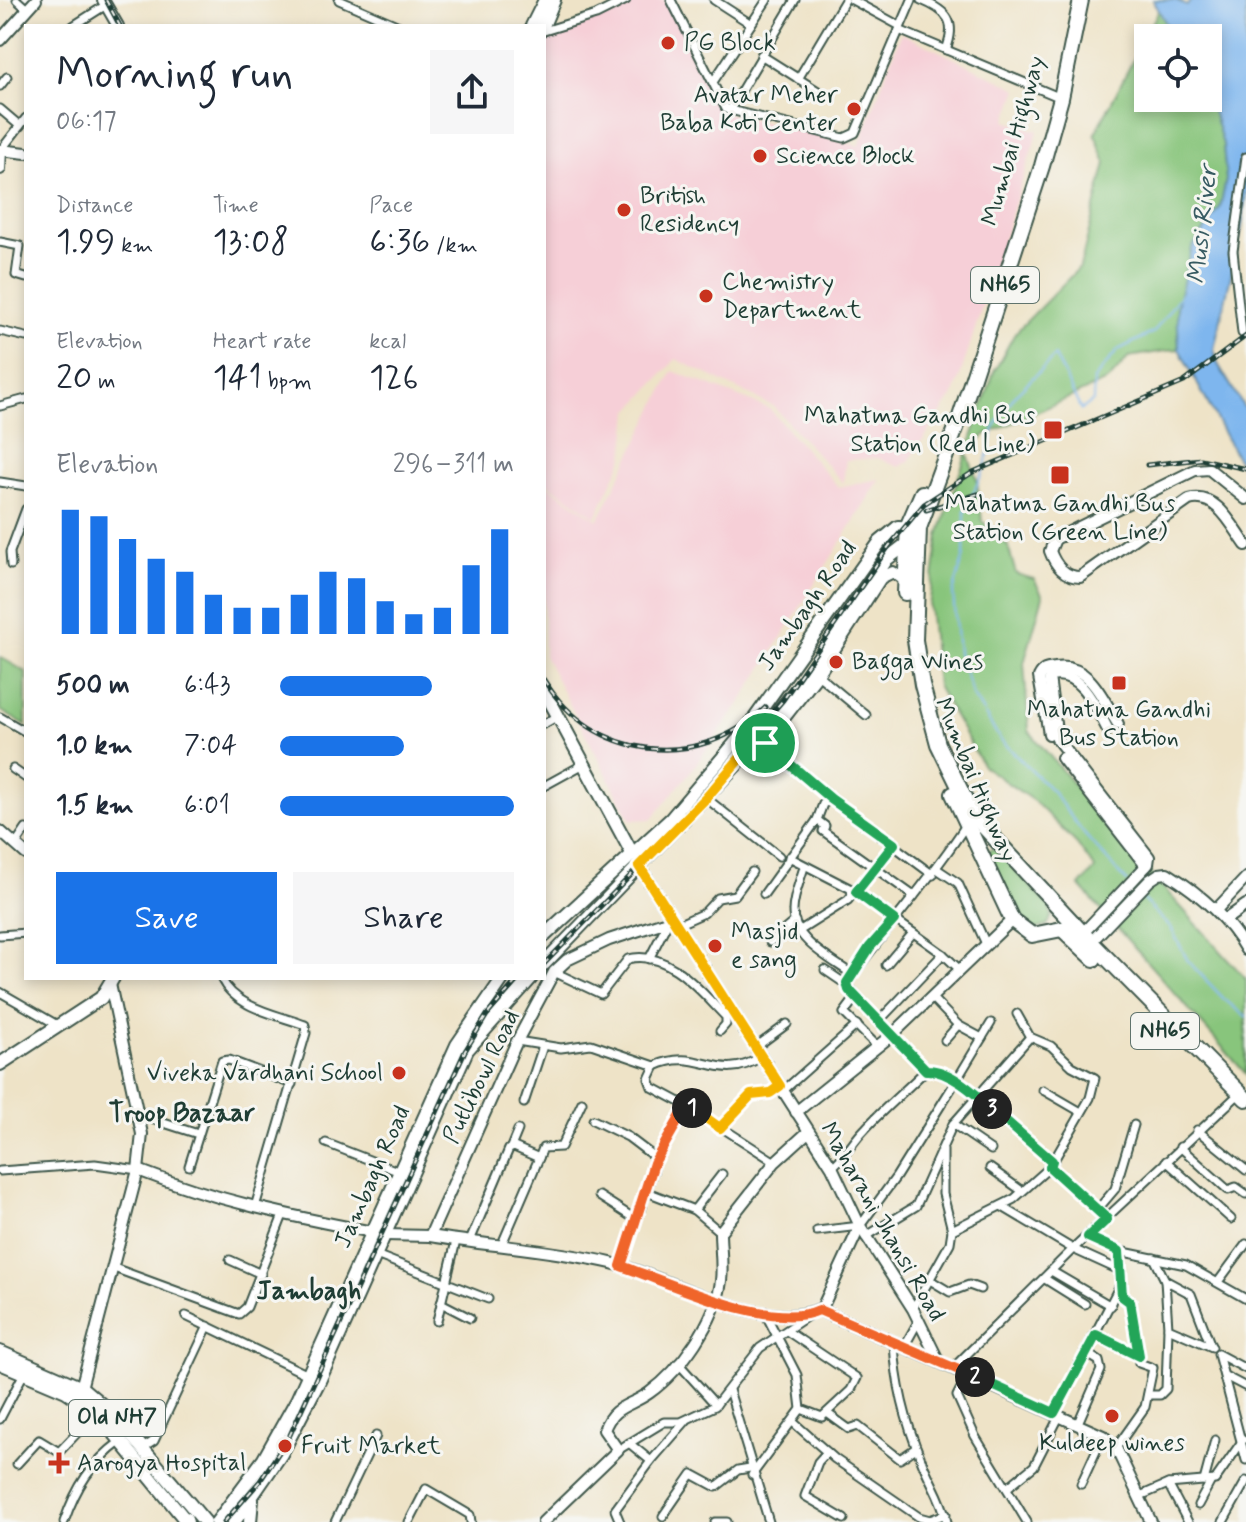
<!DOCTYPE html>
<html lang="en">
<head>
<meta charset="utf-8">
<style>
  body { margin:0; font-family:Mynerve,sans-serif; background:#f6f6f7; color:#1f2937; height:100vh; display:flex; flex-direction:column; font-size:30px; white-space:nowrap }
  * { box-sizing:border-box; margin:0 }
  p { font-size:26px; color:#747a83 }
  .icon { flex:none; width:44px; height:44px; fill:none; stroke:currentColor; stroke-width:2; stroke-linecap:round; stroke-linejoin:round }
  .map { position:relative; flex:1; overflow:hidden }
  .sheet { position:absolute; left:24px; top:24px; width:522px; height:956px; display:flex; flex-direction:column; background:#fff; border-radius:0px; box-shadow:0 4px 12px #0003 }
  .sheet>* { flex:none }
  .tools { position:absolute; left:1134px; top:24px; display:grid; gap:16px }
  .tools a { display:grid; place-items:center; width:88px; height:88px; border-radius:0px; background:#fff; box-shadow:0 4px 12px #0003; font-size:40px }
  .pin { position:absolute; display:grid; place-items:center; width:68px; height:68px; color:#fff; margin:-34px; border:4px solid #fff; border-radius:50%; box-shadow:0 2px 8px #0007 }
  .km { position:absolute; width:40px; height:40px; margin:-20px; border-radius:50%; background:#222; color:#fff; font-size:22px; line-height:40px; text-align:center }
  .round { display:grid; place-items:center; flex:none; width:84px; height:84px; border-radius:0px; background:#f6f6f7 }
  .headline { display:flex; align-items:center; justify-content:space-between; height:136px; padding:0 32px }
  h1 { font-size:44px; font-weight:600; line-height:60px }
  .stats { display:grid; grid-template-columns:repeat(3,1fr); gap:12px; height:136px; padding:8px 32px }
  .stats div { display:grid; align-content:center }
  .stats b { font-size:34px; font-weight:600 }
  .stats small { font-size:22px; font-weight:400 }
  .stats p { font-size:22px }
  .chart { height:224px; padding:16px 32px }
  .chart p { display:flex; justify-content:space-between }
  .chart svg { width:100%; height:144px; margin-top:8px; stroke:#1a73e8; stroke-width:6 }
  .action { display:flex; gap:16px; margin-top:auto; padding:16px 32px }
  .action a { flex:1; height:92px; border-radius:0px; background:#1a73e8; color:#fff; font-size:32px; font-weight:600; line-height:92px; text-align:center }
  .action a+a { background:#f6f6f7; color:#1f2937 }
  ul { padding:0 32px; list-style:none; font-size:26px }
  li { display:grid; grid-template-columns:128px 96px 1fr; align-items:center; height:60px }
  li i { height:20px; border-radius:10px; background:#1a73e8 }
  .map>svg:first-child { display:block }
  .built { fill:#f6cfd7 }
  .green { fill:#88c57b; stroke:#548158; stroke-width:2 }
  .water { fill:#7eb6ee; stroke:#4e7a91; stroke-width:2 }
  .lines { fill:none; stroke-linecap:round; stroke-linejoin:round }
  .stream { stroke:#7eb6ee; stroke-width:2 }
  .street-casing { stroke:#3e564a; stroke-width:11 }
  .secondary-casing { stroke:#3e564a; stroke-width:14 }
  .primary-casing { stroke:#3e564a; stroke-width:16 }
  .highway-casing { stroke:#3e564a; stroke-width:18 }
  .street { stroke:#fff; stroke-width:7 }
  .secondary { stroke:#fff; stroke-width:10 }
  .primary { stroke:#fff; stroke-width:12 }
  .highway { stroke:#fff; stroke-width:14 }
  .rail-casing { stroke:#1f3d34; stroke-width:5 }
  .rail { stroke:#f6f6f2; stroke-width:2; stroke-dasharray:6; stroke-linecap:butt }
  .split-1-casing { stroke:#fff; stroke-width:16 }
  .split-2-casing { stroke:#fff; stroke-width:16 }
  .split-3-casing { stroke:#fff; stroke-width:16 }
  .split-4-casing { stroke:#fff; stroke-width:16 }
  .split-1 { stroke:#f5b400; stroke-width:10 }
  .split-2 { stroke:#f0652b; stroke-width:10 }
  .split-3 { stroke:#22a559; stroke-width:10 }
  .split-4 { stroke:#22a559; stroke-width:10 }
  .poi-dot { fill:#c8321e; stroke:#f6f6f2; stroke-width:3 }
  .labels { text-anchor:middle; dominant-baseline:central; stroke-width:6; stroke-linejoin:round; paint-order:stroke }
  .shield { fill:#f6f6f2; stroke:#60746d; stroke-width:2 }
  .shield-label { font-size:22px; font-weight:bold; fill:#1f3d34 }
  .poi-label { font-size:24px; fill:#1f3d34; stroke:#f6f6f2; text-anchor:start }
  .street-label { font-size:24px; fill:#1f3d34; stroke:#f6f6f2 }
  .water-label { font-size:26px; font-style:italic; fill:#375b62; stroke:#f6f6f2 }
  .neighbourhood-label { font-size:26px; font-weight:bold; fill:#1f3d34; stroke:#f6f6f2 }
</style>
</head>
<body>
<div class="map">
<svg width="1246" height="1522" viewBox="0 0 1246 1522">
  <rect width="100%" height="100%" fill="#f6f6f2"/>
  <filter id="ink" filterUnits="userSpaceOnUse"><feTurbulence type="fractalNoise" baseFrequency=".0125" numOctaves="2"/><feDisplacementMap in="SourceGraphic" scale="16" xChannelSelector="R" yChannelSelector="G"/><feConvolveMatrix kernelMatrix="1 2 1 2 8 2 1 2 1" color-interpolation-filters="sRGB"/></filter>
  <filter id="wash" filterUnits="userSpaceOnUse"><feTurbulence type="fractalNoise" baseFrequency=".006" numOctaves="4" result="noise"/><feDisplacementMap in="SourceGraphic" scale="32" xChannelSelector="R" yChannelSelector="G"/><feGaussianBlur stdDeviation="1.8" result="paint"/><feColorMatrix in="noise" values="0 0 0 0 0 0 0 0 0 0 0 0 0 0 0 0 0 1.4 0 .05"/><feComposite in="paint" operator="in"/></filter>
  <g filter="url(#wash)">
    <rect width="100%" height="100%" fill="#eee3c7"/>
    <g class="built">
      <path d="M630 0H664L685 29 722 112 859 146 901 33 1018 89 1006 121 1038 131 955 392 909 461 899 467 878 458 846 460 843 483 774 407 676 359 629 412 624 457 596 517 544 481V53L549 34 597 18Z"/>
      <path d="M673 371 770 409 838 487 880 479 742 701 694 767 652 819 631 820 544 656V483L598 520Z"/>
    </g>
    <g class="green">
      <path d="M1159 10 1174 38H1148V98H1208V95L1223 144 1226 180 1220 208 1209 227 1177 306 1179 349 1129 357 1109 380 985 435 967 453 977 480 982 521 1008 546 1016 574 1034 579 1043 596 1024 663 1029 731 1114 833 1246 979V1074L1080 886 1095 869 1077 844 1035 802 983 766 937 686 929 606 939 535 994 372 1015 333 1080 267 1106 163 1095 134Z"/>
      <path d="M0 657 26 672V726L0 710Z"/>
      <path d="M990 849 997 850 1049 906 1052 916 1047 926 1037 929 1027 925 1012 905 988 852Z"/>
    </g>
    <path class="water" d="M1153 0H1176L1187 5 1191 0H1246V190L1242 228 1214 349 1218 364 1246 411V475L1179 349 1177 306 1192 248 1220 208 1226 180 1223 144 1208 95V38H1174Z"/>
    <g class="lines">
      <g class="stream">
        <path d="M1127 882 1084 834 1052 791 1000 739 973 696 958 653 953 593 964 555 965 511 985 467 994 428 1015 395 1055 356 1081 410 1093 401 1094 379 1118 350 1154 332 1181 294"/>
        <path d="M1139 896 1171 928 1188 961 1224 999 1246 1017"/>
      </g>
    </g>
  </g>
  <g filter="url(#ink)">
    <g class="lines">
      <g class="street-casing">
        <g id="street">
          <path d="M17 0 27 9"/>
          <path d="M339 0 399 26"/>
          <path d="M671 0 726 109 844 138 855 133 912 0"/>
          <path d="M714 0 751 24"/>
          <path d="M852 0 900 26"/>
          <path d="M921 0C948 11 957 22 946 50"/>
          <path d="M73 26 106 5"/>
          <path d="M899 30 1061 98"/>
          <path d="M544 31 596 15 626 0"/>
          <path d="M761 55 821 93"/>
          <path d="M798 79 845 0"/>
          <path d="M713 82 767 0"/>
          <path d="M0 86 7 77"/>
          <path d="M0 109 20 126"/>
          <path d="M729 111 795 0"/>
          <path d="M1 150 26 118"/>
          <path d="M0 242 20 246 16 275 26 278"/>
          <path d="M0 331 26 337"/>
          <path d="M1242 333 1233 251 1246 157"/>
          <path d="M0 406 26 399"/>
          <path d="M0 482 26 486"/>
          <path d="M11 565 10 552 26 509"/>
          <path d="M818 675 866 715"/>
          <path d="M0 717 26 732"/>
          <path d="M544 724 558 716"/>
          <path d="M762 741 831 799 933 875"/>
          <path d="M13 769 26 778"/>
          <path d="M544 786 584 764"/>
          <path d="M706 798 779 856"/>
          <path d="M831 799 823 804 817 820 825 826 823 831 914 896"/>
          <path d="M16 844 26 829"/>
          <path d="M789 857 855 891 943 954 959 969"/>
          <path d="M804 867C800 881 793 897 793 911 792 940 833 960 853 975"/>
          <path d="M937 869 958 883 986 944"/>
          <path d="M764 894 817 820"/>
          <path d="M677 925 704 913 718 898 735 895 752 872"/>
          <path d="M799 931 848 900 894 844"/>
          <path d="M0 935 26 933"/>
          <path d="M770 942 795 921"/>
          <path d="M649 959 669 920"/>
          <path d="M886 965 913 933"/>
          <path d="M825 970 847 985"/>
          <path d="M554 972 601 994 628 959C669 949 701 992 726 1017V1024L720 1031"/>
          <path d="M221 978C235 1008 276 1014 305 1025L306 1033 255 1207"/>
          <path d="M0 992 59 1026"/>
          <path d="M856 997 926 1070 936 1071 956 1081 991 1023"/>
          <path d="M931 997 958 1025 982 1038"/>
          <path d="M1017 1014 1030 1037 1051 1046 1072 1066 1095 1078 1090 1098 1050 1167 1107 1219"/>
          <path d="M880 1020 943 954"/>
          <path d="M945 1040 958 1025"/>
          <path d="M517 1041 561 1048 591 1044 655 1066 649 1079 652 1087 693 1109 775 1162"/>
          <path d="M756 1047 787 1024"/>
          <path d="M878 1047 844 1013 856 997 847 983C885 929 930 881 966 825"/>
          <path d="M655 1066C700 1045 718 1086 762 1056"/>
          <path d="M1043 1090 1081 1112"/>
          <path d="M783 1091 857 1025"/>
          <path d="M524 1103 543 1046"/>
          <path d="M139 1115 198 1134"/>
          <path d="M593 1120 628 1137 653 1156 654 1169 621 1266"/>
          <path d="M953 1124 991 1150"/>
          <path d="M720 1128 751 1095 770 1093 780 1086"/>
          <path d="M1197 1130 1246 1170"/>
          <path d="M326 1143 400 1172"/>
          <path d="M511 1147 518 1130"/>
          <path d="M1180 1147 1228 1190 1236 1187 1246 1194"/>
          <path d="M943 1150V1194L952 1230"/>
          <path d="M655 1161 687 1105"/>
          <path d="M1166 1161 1231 1219"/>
          <path d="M189 1166 222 1061 229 1060 292 1084"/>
          <path d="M832 1167C847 1155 852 1142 865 1129 884 1108 906 1090 926 1070"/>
          <path d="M990 1168 1022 1191"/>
          <path d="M0 1171 95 1164 138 1170"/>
          <path d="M647 1192 694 1210 720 1232"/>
          <path d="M599 1196 635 1219"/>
          <path d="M1001 1206 1073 1249 1119 1270"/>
          <path d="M1098 1209 1115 1189 1134 1125"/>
          <path d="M694 1210 722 1174"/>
          <path d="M817 1231 860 1226 896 1177 956 1081 976 1094 1052 1161"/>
          <path d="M865 1237 916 1206 953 1124 1030 1037"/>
          <path d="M1088 1237 1119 1251 1186 1265 1246 1299"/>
          <path d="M470 1241 509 1149 514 1147 539 1158 543 1148 561 1147 582 1102"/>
          <path d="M502 1244 539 1158"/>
          <path d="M376 1255 488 1299"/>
          <path d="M1154 1258 1165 1280 1168 1328 1212 1347"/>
          <path d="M230 1260 261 1274"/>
          <path d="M114 1268 239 1314 247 1307 283 1215"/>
          <path d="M1053 1272 1111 1306"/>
          <path d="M1045 1279 1085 1304"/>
          <path d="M930 1280 950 1292 969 1285 980 1289"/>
          <path d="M1165 1280 1191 1294 1211 1346"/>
          <path d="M1218 1282 1246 1244"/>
          <path d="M441 1303 470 1318"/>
          <path d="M913 1309 950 1243 952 1230 1014 1199 1050 1167"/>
          <path d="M186 1316 308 1375"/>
          <path d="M437 1321 456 1241"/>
          <path d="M787 1331 857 1378 851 1390 822 1417 801 1409"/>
          <path d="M1096 1335 1139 1356"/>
          <path d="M894 1343C896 1383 905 1421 921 1459 929 1481 942 1498 947 1522"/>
          <path d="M904 1347 919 1320"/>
          <path d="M678 1363 716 1405"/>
          <path d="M953 1368 1073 1249 1240 1093"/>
          <path d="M1246 1369 1218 1354 1246 1460"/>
          <path d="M968 1374 957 1396 975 1436 1027 1522"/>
          <path d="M1225 1376 1246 1387"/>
          <path d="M729 1390 769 1522"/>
          <path d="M1148 1395H1160L1166 1389 1168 1328"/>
          <path d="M827 1413 849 1429 858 1426 900 1459 916 1448"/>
          <path d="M1054 1413 1119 1287"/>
          <path d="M0 1419 24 1373"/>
          <path d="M794 1423 835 1459 919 1517 930 1520 946 1514"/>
          <path d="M1078 1423 1101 1370 1099 1361 1086 1353"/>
          <path d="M143 1448 154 1441 208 1326"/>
          <path d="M1116 1448 1145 1407 1153 1368 1139 1363 1130 1302 1122 1296 1119 1251"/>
          <path d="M618 1450 664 1422H681L715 1406 760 1348 812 1313"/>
          <path d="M827 1452 818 1462 805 1496 844 1519"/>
          <path d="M651 1461 686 1421"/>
          <path d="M17 1464 39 1440 59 1452 97 1412"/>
          <path d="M752 1475 801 1409 797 1375 765 1313"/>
          <path d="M1204 1481 1215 1440"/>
          <path d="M1081 1484 1103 1436"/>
          <path d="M1168 1484 1188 1522"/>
          <path d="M1007 1488 1034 1466 1060 1415"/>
          <path d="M1140 1496 1168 1484 1215 1480 1243 1440"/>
          <path d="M1198 1505 1211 1481"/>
          <path d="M663 1516 692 1474 716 1487 738 1470 750 1468"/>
          <path d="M64 1522C76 1487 91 1463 121 1441"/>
          <path d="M335 1522 376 1436"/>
          <path d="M409 1522 426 1489 470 1515 471 1522"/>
          <path d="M620 1522 615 1510 651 1461 629 1443"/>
          <path d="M715 1522H727"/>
          <path d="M1223 1522 1246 1481"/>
        </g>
      </g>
      <g class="secondary-casing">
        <g id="secondary">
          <path d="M103 0 118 26"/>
          <path d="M0 40 36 0"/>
          <path d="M0 150 26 153"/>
          <path d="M0 169 1 150"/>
          <path d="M1246 499 1209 469 1195 470 1055 539 1050 551C1055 565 1065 577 1080 577L1189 500C1217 492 1232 526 1246 545"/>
          <path d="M1049 734 1039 677C1043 669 1046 669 1055 668 1090 663 1102 698 1118 724"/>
          <path d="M765 743 818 675 881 578 893 572 905 581"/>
          <path d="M1062 758 1146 866"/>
          <path d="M0 831 26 854"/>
          <path d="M639 866 832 1167 860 1226 913 1309 939 1362 1103 1436 1116 1448 1151 1522"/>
          <path d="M1216 910 1246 878"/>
          <path d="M1225 920 1246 905"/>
          <path d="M1083 933 1148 864 1149 857 1057 739 1049 677C1079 666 1096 708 1108 730"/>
          <path d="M1091 942 1150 880 1159 874 1167 873C1199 893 1228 918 1246 950"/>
          <path d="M796 1112 893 1034 1012 920"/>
          <path d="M138 1170C214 1200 293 1217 373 1232"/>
          <path d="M385 1235 430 1236 517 1041 554 972 567 960 609 940 673 919"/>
          <path d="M430 1236C490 1246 551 1249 611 1263 670 1277 764 1335 822 1308L860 1226"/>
          <path d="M819 1310 939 1362"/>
          <path d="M80 1392 138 1170 142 1134 110 984"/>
          <path d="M543 1522 618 1450 604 1430C613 1405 629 1407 649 1393 681 1370 716 1321 721 1281 723 1265 720 1247 720 1232L775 1162 808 1132"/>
        </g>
      </g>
      <g class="primary-casing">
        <g id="primary">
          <path d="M532 26 545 0"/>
          <path d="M543 26 554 0"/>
          <path d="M544 690 633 855"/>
          <path d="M544 936 671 819 748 728 880 542 898 527 916 528"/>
          <path d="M544 964 736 765 812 670 887 559 913 539"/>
          <path d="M0 1064 101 998 113 978"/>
          <path d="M0 1352 82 1388 115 1416 205 1522"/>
          <path d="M0 1363 66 1391 97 1412 187 1522"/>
          <path d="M217 1522 264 1459 297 1400 457 1045 503 978"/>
          <path d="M234 1522 281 1454 319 1381 467 1050 531 978"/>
          <path d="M250 1522 252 1500"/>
        </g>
      </g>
      <g class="highway-casing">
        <g id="highway">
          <path d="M1081 0 1061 98 1042 166 959 420 919 528 915 640 922 685 938 744 966 801 984 827 1091 942 1246 1099"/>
          <path d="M905 593 908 525 922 493"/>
          <path d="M953 794 1012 920 1032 935 1062 929"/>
          <path d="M1062 929 1094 959"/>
          <path d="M185 1519V1522"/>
        </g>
      </g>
      <use href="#street" class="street"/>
      <use href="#secondary" class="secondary"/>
      <use href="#primary" class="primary"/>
      <use href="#highway" class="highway"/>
      <g class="rail-casing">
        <g id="rail">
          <path d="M106 0 120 26"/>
          <path d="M1147 465 1201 459 1246 469"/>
          <path d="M926 510 978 494"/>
          <path d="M544 680C593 760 698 773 766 707"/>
          <path d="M544 964 641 865 783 700 889 546 924 504 973 472 1184 382 1246 336"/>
          <path d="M224 1522 260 1481 289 1437 465 1051 487 1015 519 978"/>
        </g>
      </g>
      <use href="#rail" class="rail"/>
    </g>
  </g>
  <g class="lines" filter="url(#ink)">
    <g class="split-1-casing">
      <path id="split-1" d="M692 1108 720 1128 751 1095 770 1093 780 1086 639 866 706 798 758 737 765 743"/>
    </g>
    <g class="split-2-casing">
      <path id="split-2" d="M692 1108 687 1105 654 1163 621 1266C669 1282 772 1332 819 1310L975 1377"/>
    </g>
    <g class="split-3-casing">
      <path id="split-3" d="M975 1377 1054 1413 1096 1335 1139 1356 1130 1302 1122 1296 1119 1251 1088 1237 1107 1219 1050 1167 1052 1161 992 1109"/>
    </g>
    <g class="split-4-casing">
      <path id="split-4" d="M765 743 831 799 894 844 856 892 894 920 870 947 847 983 849 990 926 1070C949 1069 976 1094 992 1109"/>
    </g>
    <use href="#split-1" class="split-1"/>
    <use href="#split-2" class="split-2"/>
    <use href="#split-3" class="split-3"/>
    <use href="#split-4" class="split-4"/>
  </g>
  <g class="poi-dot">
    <circle cx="668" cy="43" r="8"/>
    <circle cx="854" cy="109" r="8"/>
    <circle cx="760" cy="156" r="8"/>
    <circle cx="624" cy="210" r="8"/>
    <circle cx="706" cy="296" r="8"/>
    <rect x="1043" y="420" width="20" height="20" rx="4"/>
    <rect x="1050" y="465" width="20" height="20" rx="4"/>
    <circle cx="836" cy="662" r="8"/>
    <rect x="1111" y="675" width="16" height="16" rx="4"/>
    <circle cx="715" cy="946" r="8"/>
    <circle cx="399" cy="1073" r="8"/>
    <circle cx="1112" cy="1416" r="8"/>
    <circle cx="285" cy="1446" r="8"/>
    <path d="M55 1451h8v8h8v8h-8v8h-8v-8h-8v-8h8z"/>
  </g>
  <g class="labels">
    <g class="shield">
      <rect x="971" y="267" width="68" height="36" rx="6"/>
      <rect x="1131" y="1013" width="68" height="36" rx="6"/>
      <rect x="69" y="1400" width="96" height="36" rx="6"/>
    </g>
    <g class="shield-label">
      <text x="1005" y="285">NH65</text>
      <text x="1165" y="1031">NH65</text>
      <text x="117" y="1418">Old NH7</text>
    </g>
    <g class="poi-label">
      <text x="684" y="43">PG Block</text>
      <text x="838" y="95" text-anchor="end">Avatar Meher<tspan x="838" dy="28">Baba Koti Center</tspan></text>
      <text x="776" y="156">Science Block</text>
      <text x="640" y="196">British<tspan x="640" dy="28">Residency</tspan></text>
      <text x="722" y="282">Chemistry<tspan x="722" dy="28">Department</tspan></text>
      <text x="1035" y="416" text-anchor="end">Mahatma Gandhi Bus<tspan x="1035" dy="28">Station (Red Line)</tspan></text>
      <text x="1060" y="504" text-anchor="middle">Mahatma Gandhi Bus<tspan x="1060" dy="28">Station (Green Line)</tspan></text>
      <text x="852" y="662">Bagga Wines</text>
      <text x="1119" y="710" text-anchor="middle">Mahatma Gandhi<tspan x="1119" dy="28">Bus Station</tspan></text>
      <text x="731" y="932">Masjid<tspan x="731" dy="28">e sang</tspan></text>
      <text x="383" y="1073" text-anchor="end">Viveka Vardhani School</text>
      <text x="1112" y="1443" text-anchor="middle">Kuldeep wines</text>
      <text x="301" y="1446">Fruit Market</text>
      <text x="77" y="1463">Aarogya Hospital</text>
    </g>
    <g class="street-label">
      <text transform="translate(1014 141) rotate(-74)">Mumbai Highway</text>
      <text transform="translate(808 606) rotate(-55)">Jambagh Road</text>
      <text transform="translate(975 780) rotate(67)">Mumbai Highway</text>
      <text transform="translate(482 1077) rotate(-64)">Putlibowl Road</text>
      <text transform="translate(373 1177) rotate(-66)">Jambagh Road</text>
      <text transform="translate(882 1222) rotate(60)">Maharani Jhansi Road</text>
    </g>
    <g class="water-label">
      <text transform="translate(1203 225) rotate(-84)">Musi River</text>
    </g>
    <g class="neighbourhood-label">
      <text x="182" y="1114">Troop Bazaar</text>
      <text x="309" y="1292">Jambagh</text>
    </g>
  </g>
</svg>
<div class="tools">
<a><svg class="icon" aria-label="locate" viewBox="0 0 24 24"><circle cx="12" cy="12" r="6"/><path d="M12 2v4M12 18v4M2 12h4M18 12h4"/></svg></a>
</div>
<div class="pin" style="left:765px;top:743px;background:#1e9e55"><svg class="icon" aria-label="arrive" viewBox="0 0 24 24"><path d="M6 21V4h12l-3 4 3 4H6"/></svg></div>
<b class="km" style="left:692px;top:1108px">1</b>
<b class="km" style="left:975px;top:1377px">2</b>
<b class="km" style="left:992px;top:1109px">3</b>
<section class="sheet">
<div class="headline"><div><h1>Morning run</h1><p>06:17</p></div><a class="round"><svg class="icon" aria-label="share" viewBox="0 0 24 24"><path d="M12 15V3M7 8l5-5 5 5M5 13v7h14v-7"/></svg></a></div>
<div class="stats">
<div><p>Distance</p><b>1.99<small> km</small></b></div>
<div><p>Time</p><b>13:08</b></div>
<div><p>Pace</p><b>6:36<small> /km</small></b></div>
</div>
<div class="stats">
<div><p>Elevation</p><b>20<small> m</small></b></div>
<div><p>Heart rate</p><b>141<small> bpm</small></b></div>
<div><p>kcal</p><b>126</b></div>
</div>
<div class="chart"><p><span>Elevation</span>296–311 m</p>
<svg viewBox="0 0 160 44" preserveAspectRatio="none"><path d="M5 44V6M15 44V8M25 44V15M35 44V21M45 44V25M55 44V32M65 44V36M75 44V36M85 44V32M95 44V25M105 44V27M115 44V34M125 44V38M135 44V36M145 44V23M155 44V12"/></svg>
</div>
<ul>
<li><b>500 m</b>6:43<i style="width:65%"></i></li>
<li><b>1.0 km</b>7:04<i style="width:53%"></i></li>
<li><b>1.5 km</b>6:01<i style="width:100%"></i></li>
</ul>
<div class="action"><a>Save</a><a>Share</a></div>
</section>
</div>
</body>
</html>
